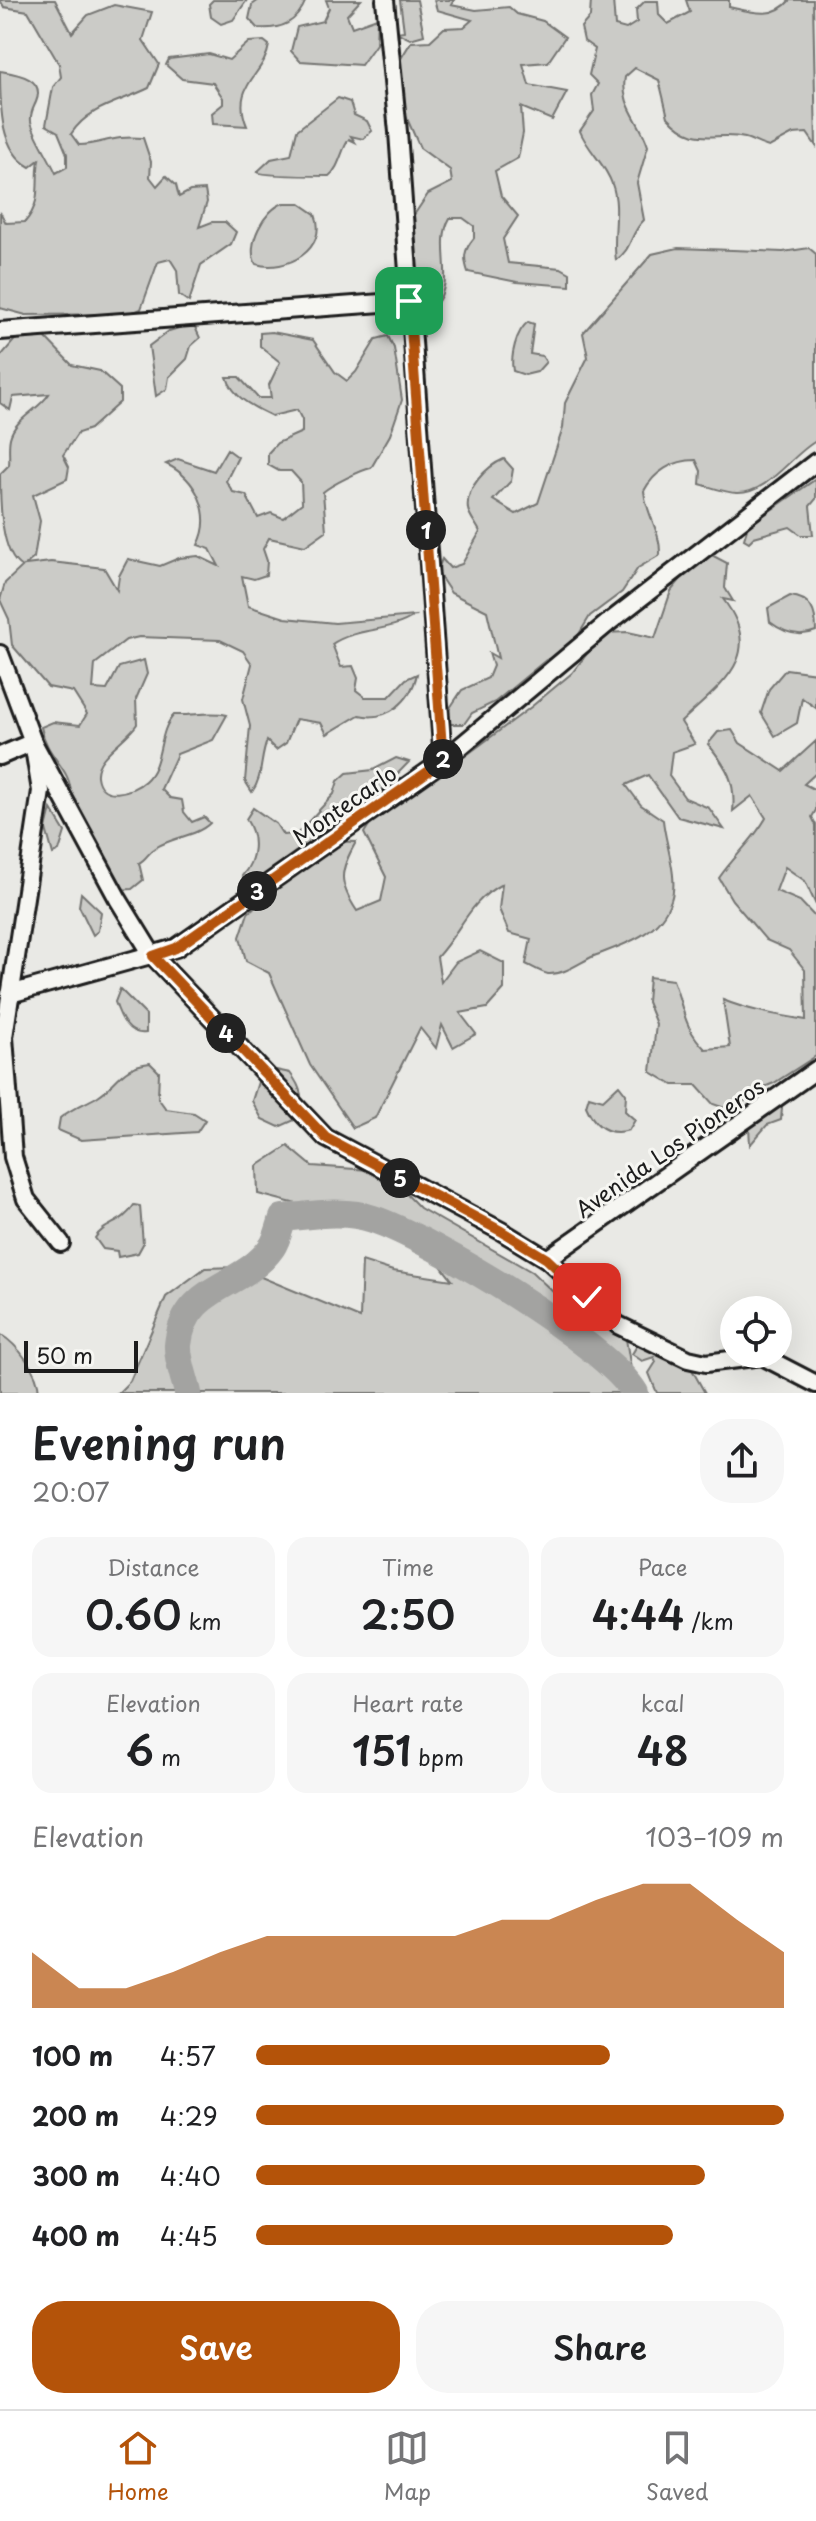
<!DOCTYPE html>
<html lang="en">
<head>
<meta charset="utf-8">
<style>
  body { margin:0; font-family:"Playpen Sans",sans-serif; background:#f6f6f6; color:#202124; height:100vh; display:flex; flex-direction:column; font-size:30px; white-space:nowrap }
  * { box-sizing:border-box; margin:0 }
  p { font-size:26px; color:#757577 }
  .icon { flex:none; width:44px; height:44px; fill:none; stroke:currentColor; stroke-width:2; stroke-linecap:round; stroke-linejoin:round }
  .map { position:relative; height:1393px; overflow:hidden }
  .drawer { display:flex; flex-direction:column; background:#fff; flex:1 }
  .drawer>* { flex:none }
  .tools { position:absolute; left:720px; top:1296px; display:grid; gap:16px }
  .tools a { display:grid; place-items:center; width:72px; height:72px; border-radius:50%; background:#fff; box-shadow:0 8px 32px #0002; font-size:40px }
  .scale { position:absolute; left:24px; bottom:20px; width:114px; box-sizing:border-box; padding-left:8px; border:4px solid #1c1c1c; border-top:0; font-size:22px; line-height:28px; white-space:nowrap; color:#1c1c1c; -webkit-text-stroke:6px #f6f6f2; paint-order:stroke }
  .pin { position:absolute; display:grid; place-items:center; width:68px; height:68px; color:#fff; margin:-34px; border-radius:16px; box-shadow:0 4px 12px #0006 }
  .km { position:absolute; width:40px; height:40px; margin:-20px; border-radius:50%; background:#222; color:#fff; font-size:22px; line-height:40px; text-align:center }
  .round { display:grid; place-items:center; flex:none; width:84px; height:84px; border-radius:32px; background:#f6f6f6 }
  .summary { display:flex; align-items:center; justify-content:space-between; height:136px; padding:0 32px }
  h1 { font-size:44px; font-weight:600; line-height:60px }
  .figures { display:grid; grid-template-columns:repeat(3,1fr); gap:12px; height:136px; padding:8px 32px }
  .figures div { display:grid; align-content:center; border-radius:20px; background:#f6f6f6; text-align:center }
  .figures b { font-size:40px; font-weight:600 }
  .figures small { font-size:22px; font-weight:400 }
  .figures p { font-size:22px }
  .chart { height:224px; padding:16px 32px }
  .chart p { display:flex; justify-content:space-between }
  .chart svg { width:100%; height:144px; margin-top:8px; fill:#b45309; opacity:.7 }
  .cta { display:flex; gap:16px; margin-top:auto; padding:16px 32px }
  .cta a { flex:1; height:92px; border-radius:32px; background:#b45309; color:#fff; font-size:32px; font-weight:600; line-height:92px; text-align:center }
  .cta a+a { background:#f6f6f6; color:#202124 }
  ul { padding:0 32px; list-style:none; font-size:26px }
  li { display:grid; grid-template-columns:128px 96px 1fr; align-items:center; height:60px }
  li i { height:20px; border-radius:10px; background:#b45309 }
  .tab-bar { display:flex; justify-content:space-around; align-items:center; height:112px; border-top:2px solid #e0e0e0; background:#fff; font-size:22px; color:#757577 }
  .tab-bar a { display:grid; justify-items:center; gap:4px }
  .tab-bar .current { color:#b45309 }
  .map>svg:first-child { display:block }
  .green { fill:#cbcbc7; stroke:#747472; stroke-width:2 }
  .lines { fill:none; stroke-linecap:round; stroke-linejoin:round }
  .river { stroke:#a3a3a1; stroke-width:28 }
  .minor-casing { stroke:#1c1c1c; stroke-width:22 }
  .minor { stroke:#f6f6f2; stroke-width:16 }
  .route-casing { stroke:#fff; stroke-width:16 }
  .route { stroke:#b45309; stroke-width:10 }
  .labels { text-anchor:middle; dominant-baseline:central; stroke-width:6; stroke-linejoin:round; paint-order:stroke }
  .street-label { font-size:22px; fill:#1c1c1c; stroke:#f6f6f2 }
</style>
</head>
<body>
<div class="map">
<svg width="816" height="1393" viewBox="0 0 816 1393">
  <rect width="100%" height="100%" fill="#e9e9e5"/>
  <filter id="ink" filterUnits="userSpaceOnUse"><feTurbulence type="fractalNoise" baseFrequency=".0125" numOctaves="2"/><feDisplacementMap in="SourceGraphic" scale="16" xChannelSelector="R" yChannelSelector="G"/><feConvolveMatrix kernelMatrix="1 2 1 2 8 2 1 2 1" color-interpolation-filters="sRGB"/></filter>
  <g filter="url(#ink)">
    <g class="green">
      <path d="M0 0H55L72 33 88 15 114 5 152 12 143 40 159 64 149 88C121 102 89 106 71 134L79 145C103 144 113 135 143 138L151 162 150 177 157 186 166 176 176 185 179 197 190 191 205 190 207 202 199 227 212 222H225L236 232 231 244 201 265 189 302 179 295 177 270 170 259 158 262 141 309 129 314 26 315 0 308V212L6 223 25 222C43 201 35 183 39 160L30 167C0 151 0 107 0 71 17 74 46 78 36 102 33 109 30 113 31 121 32 131 50 159 56 173L67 167V154L58 132 46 125 53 87 61 77 59 64 28 11 4 7Z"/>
      <path d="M213 0H247L233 20 221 24 211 17 209 4Z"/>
      <path d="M259 0H306C297 23 281 30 257 28L249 19 252 5Z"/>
      <path d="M326 0H361L347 15 352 27 377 18 376 44 361 65 300 61 291 51 297 27 323 21 329 8Z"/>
      <path d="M400 0H417L424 35 410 39 396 32 404 31Z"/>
      <path d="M434 0H454L451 5 476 10 509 7 517 14 543 21 565 37 548 62 523 64 529 85 567 92 552 120 521 107 523 133 518 158 495 171 501 196 518 216 503 239 508 263 561 268 570 273V286L517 282 468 272C463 257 464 250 474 238V226L463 218H450C434 246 457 280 435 305L423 300 418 289 414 215 428 194 452 182 450 170 420 148 405 114 397 65 411 42 430 41 444 28 464 27 472 20 437 10Z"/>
      <path d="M591 0H613L615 26 626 29 637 22 636 10 645 1H658L659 15 668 24 690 12 686 0H729V7C752 12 773 20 790 0H813L816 146 807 133 793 134 769 147C760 145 753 140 745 138 714 130 697 149 668 117L659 80 635 68 625 77C620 105 640 120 648 146L637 183 644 220C630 233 632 250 616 260 612 235 621 208 612 184 605 163 588 151 580 131L594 111 592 95 598 84 589 75 595 49 584 41 581 27 590 17Z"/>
      <path d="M264 41 269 45C265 76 230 84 247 126L213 124 212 113 223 104V98L213 83 182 79 166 65 169 59 209 54 229 60 249 42Z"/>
      <path d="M338 98 350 102 354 115 367 121 372 131 363 139 351 136 355 142 349 139C341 150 339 169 329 176 316 176 264 176 257 172L271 159 291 155 297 130Z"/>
      <path d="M284 203H299L315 214C329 249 286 273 256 264 245 246 264 209 284 203Z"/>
      <path d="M678 248 783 252 809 248 816 254V441C791 455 768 494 737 493 726 493 711 487 700 484L701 471 696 460C673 460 654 472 644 491 646 514 661 531 660 555L638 568 622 592 590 616 570 649 559 657 546 660 495 702 472 713 464 724H450L448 711 462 690 488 678 493 666 489 653 498 658 487 611 451 593 437 572 442 559 450 568 462 564 480 532C477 525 469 516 468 509 465 488 487 466 504 459L513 469 511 481 493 500 516 514 538 503 563 428 565 403 588 357 583 333 652 254Z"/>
      <path d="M528 322 534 324 530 354 542 356 546 362 537 372 525 375 513 371C510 357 516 331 528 322Z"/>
      <path d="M182 327H195L200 338 191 346 187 359 169 377 167 389 156 396 149 346 169 331Z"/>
      <path d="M272 332 313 340 335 372 347 381 356 372 376 339 388 336 394 348 402 400 390 435 371 468C361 470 331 485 323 492L326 531 305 546 269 538 263 549 267 561 266 575 254 579 242 576 248 606 285 618 335 623 414 616C389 633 357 627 332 644L341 667 353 666 358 678 356 690 365 697H389L406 679 417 674C411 701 388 722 359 715L327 734 321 723 296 719 286 743 276 750 267 741C260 758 263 777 252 792L245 781 250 726 243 699 252 664 243 651 220 640 139 637 126 640 95 664 93 689 107 690 119 667 144 660 147 674 136 699 137 724C127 740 95 756 97 776 100 802 132 793 145 781 164 764 157 732 174 715 193 716 209 711 227 715L213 740 177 754 161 789 170 798 182 800 184 812 192 822 204 817 210 823C197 836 173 837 157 847 148 852 147 859 139 863L143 880 132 889 119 890 71 797C72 767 47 760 41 727L53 722 80 725 87 714 73 692 48 687 12 645 9 619 0 600 5 583 22 567C0 554 0 500 0 474L9 465C10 457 8 447 10 438 15 418 39 410 49 394L13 397 10 410 0 403V357L18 336 43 335 72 365 100 371 120 389V402L90 429 78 433 63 455 69 467 67 479 33 495 40 521 34 558 25 565 51 562 104 568 117 590 119 576 128 559 160 566 179 558 198 556 219 566 210 549 198 545C214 514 196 478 166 464L178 459 214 471 227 449 238 457 226 481 233 492 246 495 258 518 271 513 283 518 302 503 301 482 291 471H279L268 465V453L277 443 302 432V420L297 410 272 416C253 407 233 398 227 377H239L258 398H271L269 385 280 362 260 346V333Z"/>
      <path d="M816 479V499L810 506 813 535H801L790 527 754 537 749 542 744 539 748 526Z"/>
      <path d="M704 551 727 563 725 588 733 601 723 599C767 656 721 684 681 722L695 744 672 752 669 776 685 798 709 808 724 829 678 817 648 775 626 785 641 805 663 820C665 843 679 878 671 900 659 935 625 944 594 956 580 962 565 975 548 974 542 973 532 967 526 964L531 939 509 933 499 909 502 884C469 901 461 931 437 957L441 982 456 962 480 951 504 963V989L487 1008 460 1013 476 1034 453 1047 442 1025 436 1048 420 1028 375 1118 353 1128 310 1065 269 973 246 961 240 937 248 913 328 841 356 842C339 872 338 882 357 911L381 901 386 877 364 833 378 811 448 769 531 707 572 673 603 633 628 632 655 638 671 591Z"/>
      <path d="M790 596C811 598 816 611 816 631 799 638 784 633 770 622L768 608Z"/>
      <path d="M786 669 816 673V708L802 698 797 723 775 736 761 713 769 689Z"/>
      <path d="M732 730 740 743 783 771 816 741V773L804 784 816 790V810L812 817 816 825V905L805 881 785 867 776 891 800 901 816 918V1056L774 1083 752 1092 736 1112 713 1104 696 1085H673L651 1072 656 1024 647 1002 649 977 673 980C684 1008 683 1027 705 1049L730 1047 723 1000C750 1011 778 1015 806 1020L805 970 789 950 766 940 732 900 719 878C734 856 753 841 766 818L752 796 733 811C736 782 727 767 708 744L718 732Z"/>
      <path d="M396 758 409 762 374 798 350 808 292 859 248 887 242 876C256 860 258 837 246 819L253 808 276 824 283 835 297 834 334 794 338 781 347 773 373 770Z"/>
      <path d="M51 809 65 832 59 851 53 854 46 829Z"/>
      <path d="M81 893 101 912 98 931 93 935 79 906Z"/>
      <path d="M120 989 146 1015V1033C128 1036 120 1017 115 1002Z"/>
      <path d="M150 1063 159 1072 158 1098 166 1109 194 1113 205 1120 197 1132 81 1140 58 1130 60 1118C72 1108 85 1104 98 1096 120 1082 119 1067 150 1063Z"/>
      <path d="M276 1070 290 1073C302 1088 304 1100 299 1118L279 1127 262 1119 252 1101 258 1082Z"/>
      <path d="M619 1085 626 1094 625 1111 635 1120 629 1130C607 1137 594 1125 586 1106L589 1096 603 1100Z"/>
      <path d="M774 1106 782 1108 781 1120 767 1125 750 1145 749 1126Z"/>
      <path d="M288 1146 312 1166 384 1171 420 1208 532 1272 590 1327H624L635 1393H118L130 1381 166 1297 205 1268 237 1267 360 1318 362 1261 393 1271 452 1280 427 1248 381 1226 258 1194 257 1166Z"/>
      <path d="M134 1205 140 1206 143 1244 138 1253 118 1257 117 1251 103 1249 95 1238C105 1222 122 1225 134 1205Z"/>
      <path d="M0 1334C18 1345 39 1372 39 1393H0Z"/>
      <path d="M649 1342 690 1366 705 1393H657L649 1373 656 1362 654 1357 642 1361 632 1354 638 1344Z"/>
    </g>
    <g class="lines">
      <path class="river" d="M188 1393C185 1379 177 1359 178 1345 184 1284 243 1289 272 1247 277 1240 280 1227 283 1218 312 1215 345 1209 373 1219 430 1238 607 1344 635 1393"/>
      <g class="minor-casing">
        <g id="minor">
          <path d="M385 0 398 132 443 761"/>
          <path d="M0 331 409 301"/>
          <path d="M0 654 33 742 41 791 4 1037 13 1157 26 1199 61 1243"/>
          <path d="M33 742 118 899 153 956 326 1138 501 1231 547 1259 618 1325 688 1359 706 1363 762 1356 816 1384"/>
          <path d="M0 756 33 742"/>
          <path d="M10 994 176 948 443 761 608 623 816 462"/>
          <path d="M547 1259 816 1070"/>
        </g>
      </g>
      <use href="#minor" class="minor"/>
    </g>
  </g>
  <g class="lines" filter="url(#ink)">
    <g class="route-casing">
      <path id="route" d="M409 301 443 761 176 948 153 956 326 1138 501 1231 547 1259 587 1297"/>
    </g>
    <use href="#route" class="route"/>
  </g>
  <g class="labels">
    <g class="street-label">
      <text transform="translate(344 804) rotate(-35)">Montecarlo</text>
      <text transform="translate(669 1147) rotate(-35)">Avenida Los Pioneros</text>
    </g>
  </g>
</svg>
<div class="tools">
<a><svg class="icon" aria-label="locate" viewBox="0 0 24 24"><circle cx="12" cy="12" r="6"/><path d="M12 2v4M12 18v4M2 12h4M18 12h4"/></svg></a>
</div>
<div class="scale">50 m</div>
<div class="pin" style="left:409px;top:301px;background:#1e9e55"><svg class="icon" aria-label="arrive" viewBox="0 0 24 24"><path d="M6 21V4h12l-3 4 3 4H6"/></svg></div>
<div class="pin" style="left:587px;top:1297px;background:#d93025"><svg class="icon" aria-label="check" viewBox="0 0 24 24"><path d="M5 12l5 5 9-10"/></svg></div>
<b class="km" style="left:426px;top:530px">1</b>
<b class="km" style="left:443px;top:759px">2</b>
<b class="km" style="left:257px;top:891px">3</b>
<b class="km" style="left:226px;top:1033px">4</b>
<b class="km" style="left:400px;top:1178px">5</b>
</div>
<section class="drawer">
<div class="summary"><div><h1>Evening run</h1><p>20:07</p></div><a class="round"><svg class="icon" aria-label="share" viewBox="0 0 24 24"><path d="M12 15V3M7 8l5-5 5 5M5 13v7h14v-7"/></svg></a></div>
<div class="figures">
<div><p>Distance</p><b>0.60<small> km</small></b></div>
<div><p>Time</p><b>2:50</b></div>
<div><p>Pace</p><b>4:44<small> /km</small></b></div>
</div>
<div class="figures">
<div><p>Elevation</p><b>6<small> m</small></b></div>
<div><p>Heart rate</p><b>151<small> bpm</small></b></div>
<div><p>kcal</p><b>48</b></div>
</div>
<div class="chart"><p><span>Elevation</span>103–109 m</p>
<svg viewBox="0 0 160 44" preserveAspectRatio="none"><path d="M0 44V27L10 38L20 38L30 33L40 27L50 22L60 22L70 22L80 22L90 22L100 17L110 17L120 11L130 6L140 6L150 17L160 27V44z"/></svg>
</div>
<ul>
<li><b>100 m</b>4:57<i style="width:67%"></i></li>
<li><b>200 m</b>4:29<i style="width:100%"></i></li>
<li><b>300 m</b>4:40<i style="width:85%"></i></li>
<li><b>400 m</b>4:45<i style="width:79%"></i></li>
</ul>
<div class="cta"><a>Save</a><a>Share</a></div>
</section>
<nav class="tab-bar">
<a class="current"><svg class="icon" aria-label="home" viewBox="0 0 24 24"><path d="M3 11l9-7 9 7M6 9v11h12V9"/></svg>Home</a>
<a><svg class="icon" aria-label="map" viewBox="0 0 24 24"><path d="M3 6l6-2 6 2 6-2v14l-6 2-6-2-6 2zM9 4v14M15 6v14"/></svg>Map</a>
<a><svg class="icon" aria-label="saved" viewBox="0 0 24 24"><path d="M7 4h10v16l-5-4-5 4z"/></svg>Saved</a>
</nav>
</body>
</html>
